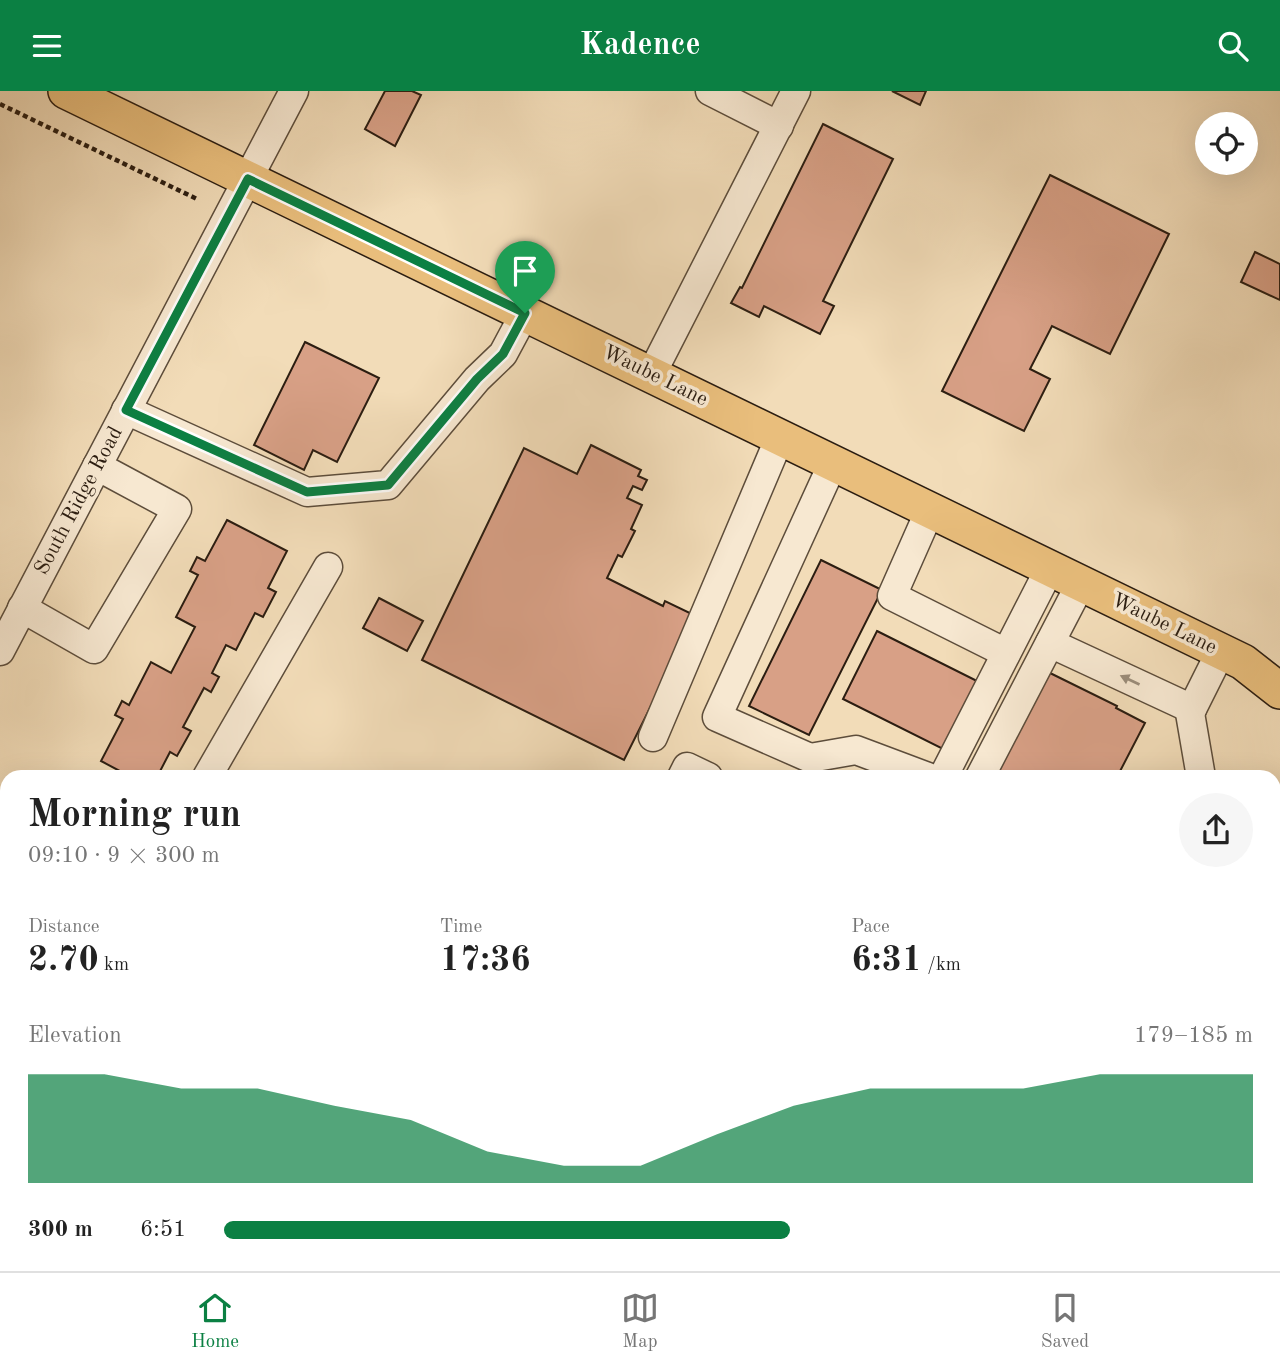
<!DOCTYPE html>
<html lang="en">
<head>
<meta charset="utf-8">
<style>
  body { margin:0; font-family:"Old Standard TT",serif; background:#f6f6f6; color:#222; height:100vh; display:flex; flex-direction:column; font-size:26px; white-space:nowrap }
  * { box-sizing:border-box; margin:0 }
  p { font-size:23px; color:#767676 }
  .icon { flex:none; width:38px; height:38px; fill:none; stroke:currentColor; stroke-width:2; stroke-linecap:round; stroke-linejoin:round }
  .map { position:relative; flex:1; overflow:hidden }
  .details { position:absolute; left:0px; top:679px; width:1281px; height:502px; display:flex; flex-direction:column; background:#fff; border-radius:21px 21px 0 0; box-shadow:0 7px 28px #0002 }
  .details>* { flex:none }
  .fabs { position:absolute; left:1195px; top:21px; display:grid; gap:14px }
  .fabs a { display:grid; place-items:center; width:63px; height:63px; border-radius:50%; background:#fff; box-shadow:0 7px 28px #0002; font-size:35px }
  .pin { position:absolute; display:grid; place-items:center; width:60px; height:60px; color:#fff; margin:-72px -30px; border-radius:50% 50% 50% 0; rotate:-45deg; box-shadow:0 0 7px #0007 }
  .pin .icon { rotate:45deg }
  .round { display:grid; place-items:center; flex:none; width:74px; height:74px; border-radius:37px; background:#f6f6f6 }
  .summary { display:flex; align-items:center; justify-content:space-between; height:119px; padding:0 28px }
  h1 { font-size:38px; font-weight:600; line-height:52px }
  .stats { display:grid; grid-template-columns:repeat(3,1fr); gap:10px; height:119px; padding:7px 28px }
  .stats div { display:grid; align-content:center }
  .stats b { font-size:35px; font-weight:600 }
  .stats small { font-size:19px; font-weight:400 }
  .stats p { font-size:19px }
  .chart { height:196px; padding:14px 28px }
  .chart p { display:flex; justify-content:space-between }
  .chart svg { width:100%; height:126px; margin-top:7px; fill:#0b8043; opacity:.7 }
  ul { padding:0 28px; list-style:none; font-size:23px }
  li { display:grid; grid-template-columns:112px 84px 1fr; align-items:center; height:52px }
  li i { height:18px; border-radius:9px; background:#0b8043 }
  header { display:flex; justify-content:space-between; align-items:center; height:91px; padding:0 28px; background:#0b8043; color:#fff; font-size:32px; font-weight:600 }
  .tabs { display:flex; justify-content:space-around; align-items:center; height:98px; border-top:2px solid #e0e0e0; background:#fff; font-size:19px; color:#767676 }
  .tabs a { display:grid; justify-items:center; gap:4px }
  .tabs .selected { color:#0b8043 }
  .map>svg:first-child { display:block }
  .building { fill:#d8a086; stroke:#2b1d11; stroke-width:2 }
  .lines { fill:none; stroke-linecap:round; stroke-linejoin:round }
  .minor-casing { stroke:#5d4d3b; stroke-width:31 }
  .major-casing { stroke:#2b1d11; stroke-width:38 }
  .path { stroke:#2b1d11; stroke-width:4.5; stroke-dasharray:5 3.5; stroke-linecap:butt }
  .minor { stroke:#f7e8d1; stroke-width:28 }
  .major { stroke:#e9be7c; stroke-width:35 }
  .oneway { fill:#9b8d7b }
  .route-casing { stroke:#fff; stroke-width:14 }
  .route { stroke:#0b8043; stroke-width:9 }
  .labels { text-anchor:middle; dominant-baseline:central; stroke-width:7; stroke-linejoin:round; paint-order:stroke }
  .street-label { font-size:21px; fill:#2b1d11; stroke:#f7e8d1 }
</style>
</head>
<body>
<header><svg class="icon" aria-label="menu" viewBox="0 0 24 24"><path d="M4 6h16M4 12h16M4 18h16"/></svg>Kadence<svg class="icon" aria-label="search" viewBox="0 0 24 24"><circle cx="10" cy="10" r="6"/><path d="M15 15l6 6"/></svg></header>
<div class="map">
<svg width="1280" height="1180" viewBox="0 0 1280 1180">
  <rect width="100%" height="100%" fill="#f2dcb8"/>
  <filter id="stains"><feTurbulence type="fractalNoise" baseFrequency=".00286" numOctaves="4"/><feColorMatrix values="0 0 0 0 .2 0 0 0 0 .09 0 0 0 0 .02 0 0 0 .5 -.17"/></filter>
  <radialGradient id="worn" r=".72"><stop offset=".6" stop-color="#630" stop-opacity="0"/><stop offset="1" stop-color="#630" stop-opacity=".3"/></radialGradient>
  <g class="building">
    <path d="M385 0H412L421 4 395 55 365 38Z"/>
    <path d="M892 0H926L920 14Z"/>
    <path d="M823 33 893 68 823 210 834 215 820 243 764 215 759 226 731 212 740 196 742 197Z"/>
    <path d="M1050 84 1169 143 1110 263 1052 235 1030 278 1050 288 1024 340 942 300Z"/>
    <path d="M1255 161 1280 173V209L1241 191Z"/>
    <path d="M305 251 379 287 337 371 313 359 304 379 254 354Z"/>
    <path d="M591 354 641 379 638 385 647 389 642 399 633 395 627 407 642 414 631 438 635 440 622 466 618 464 607 487 663 515 665 510 696 525 624 669 422 569 524 357 577 383Z"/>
    <path d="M227 429 287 460 268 497 276 501 263 526 255 522 236 559 226 554 212 582 219 586 211 601 204 597 183 636 191 640 177 665 170 661 157 686H131L101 670 123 628 115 624 122 610 129 614 151 571 171 582 195 536 176 526 198 484 190 480 197 466 205 470Z"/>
    <path d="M821 469 882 499 809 644 749 615Z"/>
    <path d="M379 507 423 530 407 560 363 537Z"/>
    <path d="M877 540 987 595 953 663 843 608Z"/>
    <path d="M1048 581 1117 615 1116 617 1145 632 1117 686H992Z"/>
    <path d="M1274 698 1280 700V759L1274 771Z"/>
    <path d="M1280 809V945L1274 942V821Z"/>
    <path d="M7 922V1155L0 1151V937Z"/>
    <path d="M48 1174H67L64 1180Z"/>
    <path d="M613 1174H654L666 1180H610Z"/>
    <path d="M1108 1174H1186L1183 1180H1120Z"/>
  </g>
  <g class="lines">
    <g class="minor-casing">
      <g id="minor">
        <path d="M710 0 779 35"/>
        <path d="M651 284 796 0"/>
        <path d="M126 319 307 401 388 394 477 288 503 263 525 222"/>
        <path d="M833 372 717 626 810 667 856 659 928 686"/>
        <path d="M930 419 892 505 1006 562"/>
        <path d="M22 517 94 558 177 418 97 375"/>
        <path d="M1050 552 1192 618"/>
        <path d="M0 560 294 0"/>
        <path d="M653 646 780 346"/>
        <path d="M207 686 328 476"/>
        <path d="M682 686 687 676 708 686"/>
        <path d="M943 686 1050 477"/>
        <path d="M980 686 1081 492"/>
        <path d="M1201 686 1190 622 1221 560"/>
        <path d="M0 733 7 737"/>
        <path d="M901 1174 912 1180"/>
        <path d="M79 1180 82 1174"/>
        <path d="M453 1180 456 1174"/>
        <path d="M564 1180 567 1174"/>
        <path d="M972 1180 976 1174"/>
        <path d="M1271 1180 1280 1163"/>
      </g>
    </g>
    <g class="major-casing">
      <path id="major" d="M66 0 1243 571 1280 600"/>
    </g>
    <path class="path" d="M0 13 199 109"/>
    <use href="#minor" class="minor"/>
    <use href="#major" class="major"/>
  </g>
  <defs><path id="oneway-solid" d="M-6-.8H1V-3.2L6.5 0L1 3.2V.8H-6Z" transform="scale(1.75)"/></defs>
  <use class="oneway" href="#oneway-solid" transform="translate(1130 589) rotate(-155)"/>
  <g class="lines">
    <g class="route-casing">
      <path id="route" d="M248 88 525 222 503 263 477 288 388 394 307 401 126 319Z"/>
    </g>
    <use href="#route" class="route"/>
  </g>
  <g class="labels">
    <g class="street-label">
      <text transform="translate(655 285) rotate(26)">Waube Lane</text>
      <text transform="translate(79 410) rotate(-62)">South Ridge Road</text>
      <text transform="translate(1164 533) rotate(26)">Waube Lane</text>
    </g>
  </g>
  <rect width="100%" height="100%" filter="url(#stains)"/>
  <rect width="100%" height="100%" fill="url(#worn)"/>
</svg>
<div class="fabs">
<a><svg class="icon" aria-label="locate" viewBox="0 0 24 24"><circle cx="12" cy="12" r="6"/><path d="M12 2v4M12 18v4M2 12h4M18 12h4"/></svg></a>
</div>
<div class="pin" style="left:525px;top:222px;background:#1e9e55"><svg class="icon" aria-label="arrive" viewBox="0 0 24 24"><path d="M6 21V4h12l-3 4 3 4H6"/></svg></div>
<section class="details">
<div class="summary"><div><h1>Morning run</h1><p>09:10 · 9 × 300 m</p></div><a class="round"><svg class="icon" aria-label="share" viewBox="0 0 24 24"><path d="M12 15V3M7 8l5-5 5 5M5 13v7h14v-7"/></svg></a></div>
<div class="stats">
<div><p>Distance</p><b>2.70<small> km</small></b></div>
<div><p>Time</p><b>17:36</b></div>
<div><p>Pace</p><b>6:31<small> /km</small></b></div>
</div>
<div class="chart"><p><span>Elevation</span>179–185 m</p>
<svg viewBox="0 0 160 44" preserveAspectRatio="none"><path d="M0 44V6L10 6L20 11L30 11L40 17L50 22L60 33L70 38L80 38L90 27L100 17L110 11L120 11L130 11L140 6L150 6L160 6V44z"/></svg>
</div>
<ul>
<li><b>300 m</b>6:51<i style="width:55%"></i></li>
</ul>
</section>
</div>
<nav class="tabs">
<a class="selected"><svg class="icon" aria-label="home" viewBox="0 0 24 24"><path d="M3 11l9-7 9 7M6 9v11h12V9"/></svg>Home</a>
<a><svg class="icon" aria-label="map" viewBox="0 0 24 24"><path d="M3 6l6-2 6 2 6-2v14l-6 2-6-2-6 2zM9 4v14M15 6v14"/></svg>Map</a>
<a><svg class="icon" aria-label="saved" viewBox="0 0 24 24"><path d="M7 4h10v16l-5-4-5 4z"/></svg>Saved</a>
</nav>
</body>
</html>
